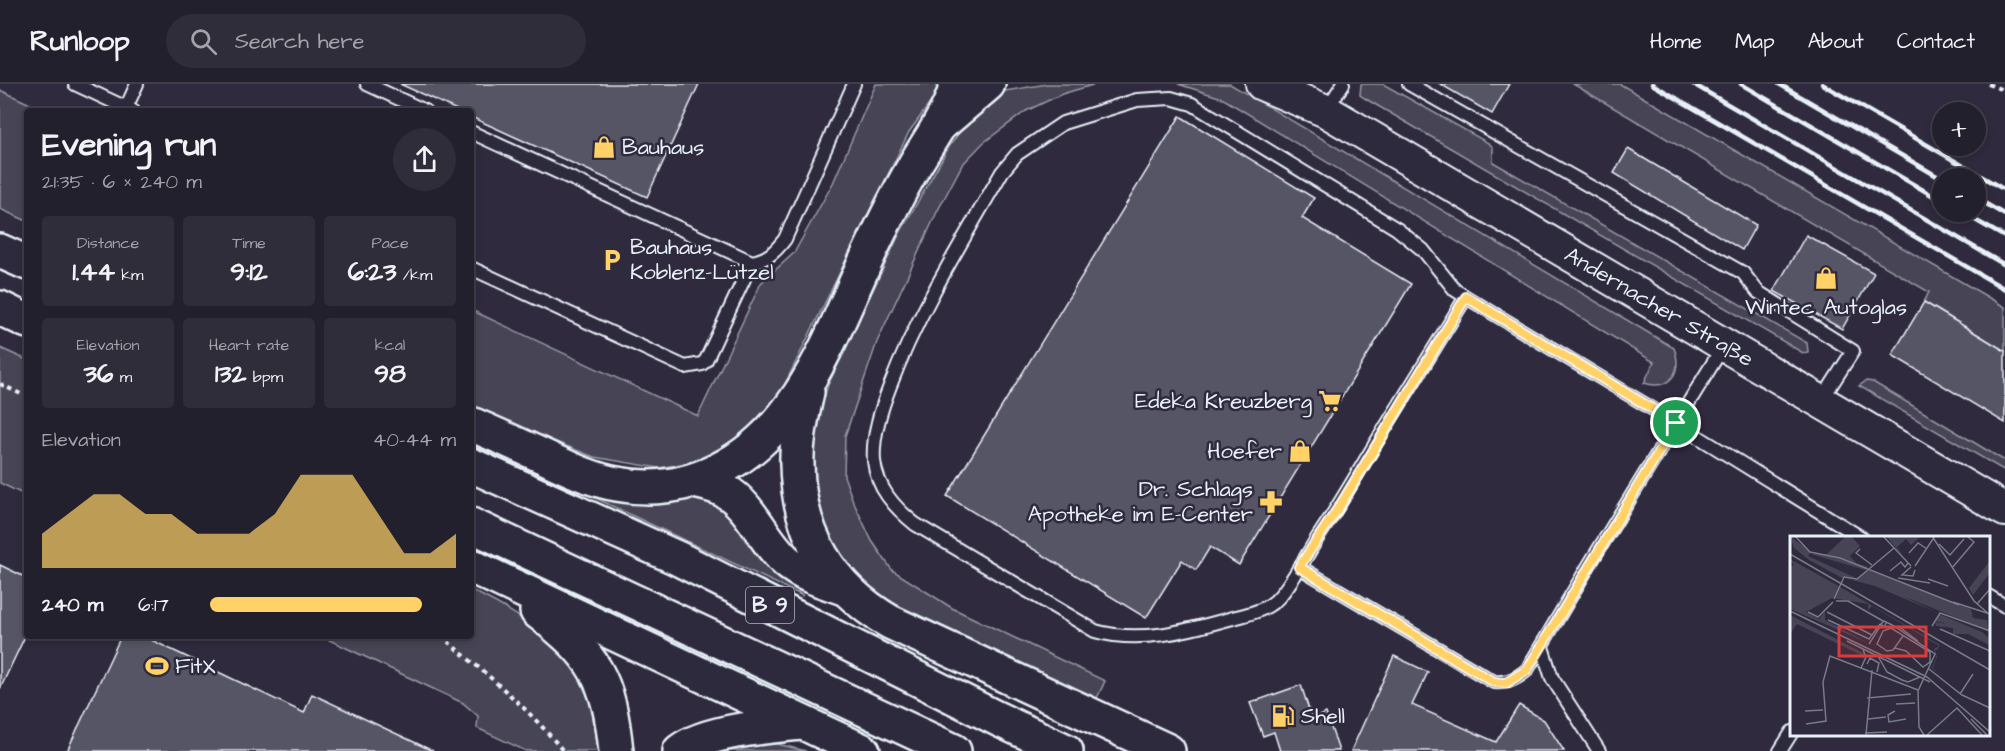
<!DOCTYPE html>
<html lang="en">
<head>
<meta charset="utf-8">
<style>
  body { margin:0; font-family:"Architects Daughter",sans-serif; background:#2f2d3a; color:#f1f3f6; height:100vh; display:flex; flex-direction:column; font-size:22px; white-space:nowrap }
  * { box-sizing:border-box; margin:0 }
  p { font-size:20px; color:#a3a3aa }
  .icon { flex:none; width:33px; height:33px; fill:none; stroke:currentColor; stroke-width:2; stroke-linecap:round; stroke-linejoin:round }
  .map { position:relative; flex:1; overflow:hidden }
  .panel { position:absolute; left:24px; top:24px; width:450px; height:531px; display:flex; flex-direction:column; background:#23202e; border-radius:6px; box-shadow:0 3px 9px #0003,0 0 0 2px #403e4a }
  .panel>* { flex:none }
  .controls { position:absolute; left:1932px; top:18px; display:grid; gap:12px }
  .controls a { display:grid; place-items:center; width:54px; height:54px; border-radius:50%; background:#23202e; box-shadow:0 3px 9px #0003,0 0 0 2px #403e4a; font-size:30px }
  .pin { position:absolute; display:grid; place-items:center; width:51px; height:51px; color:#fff; margin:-26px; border:3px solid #fff; border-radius:50%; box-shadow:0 2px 6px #0007 }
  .round { display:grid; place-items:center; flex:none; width:63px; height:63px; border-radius:32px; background:#2f2d3a }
  .head { display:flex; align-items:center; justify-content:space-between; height:102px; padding:0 18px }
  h1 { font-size:33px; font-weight:700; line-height:45px }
  .metrics { display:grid; grid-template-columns:repeat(3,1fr); gap:9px; height:102px; padding:6px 18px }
  .metrics div { display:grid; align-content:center; border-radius:6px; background:#2f2d3a; text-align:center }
  .metrics b { font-size:26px; font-weight:700 }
  .metrics small { font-size:16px; font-weight:400 }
  .metrics p { font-size:16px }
  .chart { height:168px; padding:12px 18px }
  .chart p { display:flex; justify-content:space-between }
  .chart svg { width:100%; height:108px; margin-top:6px; fill:#ffd166; opacity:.7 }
  ul { padding:0 18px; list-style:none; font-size:20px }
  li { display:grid; grid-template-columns:96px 72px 1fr; align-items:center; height:45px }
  li i { height:15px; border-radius:8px; background:#ffd166 }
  header { display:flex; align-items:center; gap:36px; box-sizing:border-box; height:84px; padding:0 30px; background:#23202e; border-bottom:2px solid #403e4a }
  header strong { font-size:28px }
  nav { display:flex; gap:33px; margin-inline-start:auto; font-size:21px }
  .search { width:420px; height:54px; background:#2f2d3a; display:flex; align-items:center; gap:15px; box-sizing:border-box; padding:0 21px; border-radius:33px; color:#a3a3aa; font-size:22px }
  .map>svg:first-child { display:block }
  .green { fill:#464455; stroke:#979aa6; stroke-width:1.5 }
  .building { fill:#575565; stroke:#e8f1f8; stroke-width:1.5 }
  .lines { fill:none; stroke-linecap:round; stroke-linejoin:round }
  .service-casing { stroke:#e8f1f8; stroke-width:16 }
  .tertiary-casing { stroke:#e8f1f8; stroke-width:36 }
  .trunk-casing { stroke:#e8f1f8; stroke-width:38 }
  .path { stroke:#e8f1f8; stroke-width:4; stroke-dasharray:4.5 4.5; stroke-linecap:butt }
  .service { stroke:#2f2a3d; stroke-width:12 }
  .tertiary { stroke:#2f2a3d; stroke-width:32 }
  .trunk { stroke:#2f2a3d; stroke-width:33 }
  .rail { stroke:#e8f1f8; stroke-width:4.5 }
  .route-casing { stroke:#fff; stroke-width:12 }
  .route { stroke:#ffd166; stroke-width:8 }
  .labels { text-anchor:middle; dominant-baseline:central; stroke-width:5; stroke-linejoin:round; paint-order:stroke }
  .shield { fill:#2f2a3d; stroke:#b0b5c0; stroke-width:1.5 }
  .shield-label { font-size:21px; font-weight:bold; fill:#e8f1f8 }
  .poi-label { font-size:22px; fill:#e8f1f8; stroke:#2f2a3d; text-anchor:start }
  .street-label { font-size:22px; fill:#e8f1f8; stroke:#2f2a3d }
  .inset-road { fill:none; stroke:#797a88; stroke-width:1.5 }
  .view { fill:#d83c3d; fill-opacity:0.15; stroke:#d83c3d; stroke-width:3 }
  .inset-edge { fill:none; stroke:#e8f1f8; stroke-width:3 }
</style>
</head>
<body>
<header>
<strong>Runloop</strong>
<div class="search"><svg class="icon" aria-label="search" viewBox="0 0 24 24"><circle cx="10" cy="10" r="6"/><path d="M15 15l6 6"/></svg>Search here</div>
<nav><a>Home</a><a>Map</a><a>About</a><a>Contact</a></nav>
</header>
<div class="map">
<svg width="2005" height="667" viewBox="0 0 2005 667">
  <rect width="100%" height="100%" fill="#2f2a3d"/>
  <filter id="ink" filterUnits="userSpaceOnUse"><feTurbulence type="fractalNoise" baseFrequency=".0167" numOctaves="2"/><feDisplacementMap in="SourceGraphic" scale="12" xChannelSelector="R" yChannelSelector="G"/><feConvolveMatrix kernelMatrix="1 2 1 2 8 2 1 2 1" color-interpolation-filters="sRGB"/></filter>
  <g filter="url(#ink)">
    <g class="green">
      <path d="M876 0H944L909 48 779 312 752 345 724 363 696 377 659 384 594 373 471 324V226L698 332 761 199 794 169 833 99Z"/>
      <path d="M1047 0H1096L1062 10 1026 27 983 59 962 81 937 128 877 258 845 352 844 392 853 417 872 457 892 486 952 524 1105 597 1097 614 895 520 858 494 835 465 819 428 810 382 814 347 828 301 899 151 949 63 965 40 988 15 1005 7Z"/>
      <path d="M1178 0H1230L1674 264C1683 288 1670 307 1644 299L1654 278 1222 14Z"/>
      <path d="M1361 0H1383L1490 60 1493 64V78L1807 259 1808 268 1803 269 1366 15 1360 11Z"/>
      <path d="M1573 0H1620L2005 223V267L1924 218 1929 208Z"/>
      <path d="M0 6 45 27H27V137L0 125Z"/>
      <path d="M0 264 27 276V412L0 399Z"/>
      <path d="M1866 297 1873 298 2005 377V387L1859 302Z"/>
      <path d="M591 412 635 419 696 414 725 424 784 496 803 512Z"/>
      <path d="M471 506C544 542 594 580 599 667H526L477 644 478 632 463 619 321 552H471Z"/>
      <path d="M773 659 806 667H703L732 660Z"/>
    </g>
    <g class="building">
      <path d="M400 0H699L647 113 471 33V27H459Z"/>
      <path d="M1440 0H1509L1492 30Z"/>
      <path d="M1180 32 1314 114 1302 134 1411 200 1239 481 1210 463 1196 486 1182 476 1146 534 947 412Z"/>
      <path d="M1628 65 1756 141 1742 166 1614 89Z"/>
      <path d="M1806 151 1874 189 1842 245 1774 207Z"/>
      <path d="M1924 218 2005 267V339L1892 271Z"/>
      <path d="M0 481 27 494V548L0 605Z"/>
      <path d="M121 552H143L304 629 312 610 433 667H67Z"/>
      <path d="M1394 572 1428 588 1412 621 1496 658 1519 621 1544 636 1564 667H1351Z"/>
      <path d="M1301 601 1312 635 1326 629 1339 667H1280L1274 648 1263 652 1250 619Z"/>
    </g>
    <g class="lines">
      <g class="service-casing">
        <g id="service">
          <path d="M75 0 133 27"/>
          <path d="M367 0 425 27"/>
          <path d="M1409 0 1743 189 1758 208 1853 267 1821 317"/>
          <path d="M126 24 137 0"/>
          <path d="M1326 26 1343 0"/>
          <path d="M471 48 752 178C768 175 775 168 785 155L854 0"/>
          <path d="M471 184 685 283 702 280 706 276 752 178"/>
          <path d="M1466 213C1438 258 1410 303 1382 349 1361 383 1341 419 1318 453 1308 469 1288 506 1275 517 1262 528 1244 531 1229 535 1186 547 1139 560 1095 547L915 440C894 423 877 404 874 377 872 352 881 325 890 302 919 226 962 158 1002 88L1017 70 1063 39 1137 16 1171 14 1192 20 1397 145 1423 166 1455 206 1466 213 1676 339 1862 454"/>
          <path d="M1299 483 1494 598C1508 599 1516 595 1527 586L1591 478 1724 261"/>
          <path d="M1988 512 2005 522"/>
          <path d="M1542 563 1552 594 1599 667"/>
          <path d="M1780 667 1792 648"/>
        </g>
      </g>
      <g class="tertiary-casing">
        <g id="tertiary">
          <path id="s1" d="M1262 0 1326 27 2005 426"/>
        </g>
      </g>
      <g class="trunk-casing">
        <g id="trunk">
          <path d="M946 36 988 0"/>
          <path d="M0 167 27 179"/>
          <path d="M0 224 27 237"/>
          <path d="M807 308C802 332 796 356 797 380 798 450 831 504 890 538L1168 667"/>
          <path d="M471 340C497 351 523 363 549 375 571 385 593 396 617 400 653 407 686 402 718 386 801 345 831 251 868 172 882 142 896 113 913 84 929 56 949 31 957 0"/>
          <path d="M471 381 677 474 998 635 1066 667"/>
          <path d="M694 397C704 399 715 401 725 407 750 420 764 458 786 477 802 491 823 497 844 504"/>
          <path d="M471 441 954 667"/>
          <path d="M471 482 863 667"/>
          <path d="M537 527C595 571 609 595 616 667"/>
          <path d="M680 667C706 647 769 642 802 639"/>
        </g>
      </g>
      <g class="path">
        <path d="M1988 0 2005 7"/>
        <path d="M0 300 27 313"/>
        <path d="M441 552C483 587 529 624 563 667"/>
      </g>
      <use href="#service" class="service"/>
      <use href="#tertiary" class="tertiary"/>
      <use href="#trunk" class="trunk"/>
      <g class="rail">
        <path d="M1652 0 2005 205"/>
        <path d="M1693 0 2005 181"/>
        <path d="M1741 0 1942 117"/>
        <path d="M1779 0 1942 95"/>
        <path d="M1822 0 2005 106"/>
        <path d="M1976 114 2005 131"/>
        <path d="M1961 128 2005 153"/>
      </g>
    </g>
  </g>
  <g class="lines" filter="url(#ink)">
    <g class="route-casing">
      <path id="route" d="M1466 213 1676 339 1527 586 1506 599 1494 598 1299 483 1341 420Z"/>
    </g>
    <use href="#route" class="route"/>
  </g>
  <defs>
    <g id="shop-bare" transform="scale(1.8)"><path d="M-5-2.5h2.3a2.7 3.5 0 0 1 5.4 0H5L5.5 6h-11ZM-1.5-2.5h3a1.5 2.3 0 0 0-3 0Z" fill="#ffd166" stroke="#2f2a3d" stroke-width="2.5" paint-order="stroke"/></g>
    <g id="parking-bare" transform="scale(1.8)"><path d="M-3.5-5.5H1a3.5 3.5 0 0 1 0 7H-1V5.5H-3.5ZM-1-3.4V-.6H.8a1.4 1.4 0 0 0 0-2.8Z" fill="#ffd166" stroke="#2f2a3d" stroke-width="2.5" paint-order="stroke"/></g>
    <g id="supermarket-bare" transform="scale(1.8)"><path d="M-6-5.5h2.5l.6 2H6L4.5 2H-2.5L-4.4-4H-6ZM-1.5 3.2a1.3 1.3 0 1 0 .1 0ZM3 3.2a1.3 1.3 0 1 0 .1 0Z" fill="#ffd166" stroke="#2f2a3d" stroke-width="2.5" paint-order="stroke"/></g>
    <g id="pharmacy-bare" transform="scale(1.8)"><path d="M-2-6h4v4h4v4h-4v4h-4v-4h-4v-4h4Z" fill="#ffd166" stroke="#2f2a3d" stroke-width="2.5" paint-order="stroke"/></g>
    <g id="stadium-bare" transform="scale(1.8)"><path d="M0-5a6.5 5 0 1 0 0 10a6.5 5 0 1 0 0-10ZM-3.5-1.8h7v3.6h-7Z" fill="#ffd166" stroke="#2f2a3d" stroke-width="2.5" paint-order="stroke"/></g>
    <g id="fuel-bare" transform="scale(1.8)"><path d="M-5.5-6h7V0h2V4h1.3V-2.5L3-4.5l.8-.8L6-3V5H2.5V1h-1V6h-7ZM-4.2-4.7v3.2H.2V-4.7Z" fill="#ffd166" stroke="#2f2a3d" stroke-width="2.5" paint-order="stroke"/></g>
  </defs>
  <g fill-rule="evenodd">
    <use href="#shop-bare" x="604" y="63"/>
    <use href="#parking-bare" x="612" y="176"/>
    <use href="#shop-bare" x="1826" y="194"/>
    <use href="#supermarket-bare" x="1330" y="317"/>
    <use href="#shop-bare" x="1300" y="367"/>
    <use href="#pharmacy-bare" x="1271" y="418"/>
    <use href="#stadium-bare" x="157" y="582"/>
    <use href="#fuel-bare" x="1283" y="632"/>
  </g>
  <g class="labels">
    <rect class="shield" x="746" y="503" width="48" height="36" rx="4.5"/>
    <g class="shield-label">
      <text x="770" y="521">B 9</text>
    </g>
    <g class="poi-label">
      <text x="622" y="63">Bauhaus</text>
      <text x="630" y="163">Bauhaus<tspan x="630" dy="25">Koblenz-Lützel</tspan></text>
      <text x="1826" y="223" text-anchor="middle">Wintec Autoglas</text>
      <text x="1312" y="317" text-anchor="end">Edeka Kreuzberg</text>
      <text x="1282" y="367" text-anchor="end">Hoefer</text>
      <text x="1253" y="405" text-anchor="end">Dr. Schlags<tspan x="1253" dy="25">Apotheke im E-Center</tspan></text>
      <text x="175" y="582">FitX</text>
      <text x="1301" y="632">Shell</text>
    </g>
    <g class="street-label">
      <text stroke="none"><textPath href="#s1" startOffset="456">Andernacher Straße</textPath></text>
    </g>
  </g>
  <g transform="translate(1790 452)">
    <rect width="200" height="200" fill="#2f2a3d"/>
    <path d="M0 0 21 16 18 20 66 42H52L19 24 4 12ZM56 0H61L70 10 60 20 66 27 78 31 75 34 21 18H37ZM96 0H130V1L121 9 116 3 107 11 113 20ZM0 23 45 48 150 109 147 114H145L147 121 143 132 153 142 142 132 146 122 144 113 149 110 82 70 78 74V68L42 62 16 76 29 83 35 75V84L78 107 0 73V29L4 30ZM199 26V38L183 59 179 52ZM78 34 181 73 183 82 197 84 199 95 113 60 148 77 85 50 54 42 64 44ZM149 78 192 96 199 102V109L178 98H163V92L146 90 145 86 157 88 145 85ZM0 79 75 118 71 129 73 122 69 118 7 88 0 98Z" fill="#464455"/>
    <path class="inset-road" d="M5 0 20 16 50 22 169 69M93 0 121 30M142 0 184 65 200 79M149 8 160 19 174 3M70 13 66 17 82 29M119 17 128 7 137 13M0 18 200 134M125 30 145 0M121 31 112 39 123 40 125 34M162 32 184 6 178 1M100 35 111 26 115 31 118 27M108 42 140 47M138 43 158 50M44 63 54 41 67 43 104 12M46 65H58L93 85M163 66 200 78M187 68 200 53M0 75 137 141 200 196M18 76 28 81 43 66M37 76 82 99M38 84 79 103 90 88M96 87 94 91 91 88 94 85 104 90 145 118 128 155 129 191 134 199M108 90 128 105M142 90 150 77 200 95M150 93 200 115M57 105 140 146M79 108 91 89M105 112 116 115 133 131 140 126V116L101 92 93 95 87 108 97 115 103 114 113 100M89 122 97 136 112 144 118 146 130 141M77 128 80 122 89 127 87 136M71 132 76 121 73 114M139 133 172 159 200 172M170 158 183 138M77 162 121 158M106 168 125 167M15 175 33 174M105 175 98 179 99 186 116 183M78 183 96 181M181 183 197 199M16 188 36 185 33 146 40 120 128 154M75 197 97 196M76 199 82 134M137 199 167 172 192 199"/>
    <path class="view" d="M49 91H136V120H49Z"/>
    <rect width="200" height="200" class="inset-edge"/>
  </g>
</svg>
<div class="controls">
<a>+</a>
<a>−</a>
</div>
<div class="pin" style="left:1676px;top:339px;background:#1e9e55"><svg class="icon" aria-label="arrive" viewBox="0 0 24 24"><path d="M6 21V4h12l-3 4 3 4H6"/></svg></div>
<section class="panel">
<div class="head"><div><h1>Evening run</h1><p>21:35 · 6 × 240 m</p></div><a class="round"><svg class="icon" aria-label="share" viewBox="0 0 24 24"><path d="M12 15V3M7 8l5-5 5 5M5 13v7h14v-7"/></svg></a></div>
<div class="metrics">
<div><p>Distance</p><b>1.44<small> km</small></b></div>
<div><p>Time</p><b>9:12</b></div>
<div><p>Pace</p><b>6:23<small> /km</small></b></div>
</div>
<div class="metrics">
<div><p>Elevation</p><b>36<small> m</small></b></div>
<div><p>Heart rate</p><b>132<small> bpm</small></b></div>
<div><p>kcal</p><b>98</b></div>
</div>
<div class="chart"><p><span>Elevation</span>40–44 m</p>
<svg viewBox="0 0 160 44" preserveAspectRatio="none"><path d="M0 44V30L10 22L20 14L30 14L40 22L50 22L60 30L70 30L80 30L90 22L100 6L110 6L120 6L130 22L140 38L150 38L160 30V44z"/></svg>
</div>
<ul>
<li><b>240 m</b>6:17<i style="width:86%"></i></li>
</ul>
</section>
</div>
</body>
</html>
